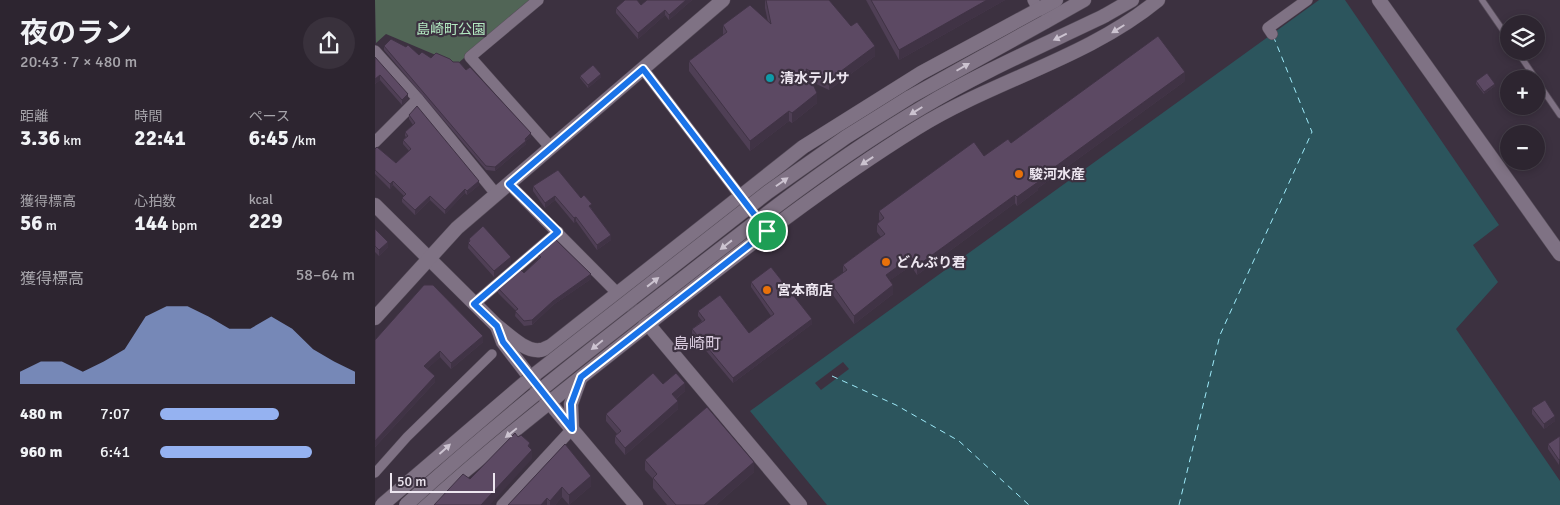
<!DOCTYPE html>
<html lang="ja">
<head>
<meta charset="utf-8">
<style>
  body { margin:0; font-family:Signika,"Noto Sans JP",sans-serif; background:#39313c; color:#f1f3f6; height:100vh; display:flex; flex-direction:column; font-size:19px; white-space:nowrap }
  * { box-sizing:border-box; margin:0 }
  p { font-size:16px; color:#a7a5ab }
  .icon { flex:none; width:28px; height:28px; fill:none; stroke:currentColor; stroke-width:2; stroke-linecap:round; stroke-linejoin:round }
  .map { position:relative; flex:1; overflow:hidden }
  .panel { display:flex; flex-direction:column; background:#2d2530; width:375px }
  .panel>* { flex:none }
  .tools { position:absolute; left:1125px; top:15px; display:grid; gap:10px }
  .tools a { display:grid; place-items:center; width:45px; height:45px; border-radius:50%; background:#2d2530; box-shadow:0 2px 8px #0003,0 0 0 1px #48424c; font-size:25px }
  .scale { position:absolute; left:15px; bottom:12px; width:105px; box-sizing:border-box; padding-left:5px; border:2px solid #ede6f0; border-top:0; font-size:14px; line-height:18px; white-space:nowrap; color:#ede6f0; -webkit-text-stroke:4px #3c3140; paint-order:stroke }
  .pin { position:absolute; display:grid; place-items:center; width:42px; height:42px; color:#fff; margin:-21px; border:2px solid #fff; border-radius:50%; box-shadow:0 1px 5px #0007 }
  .round { display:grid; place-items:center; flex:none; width:52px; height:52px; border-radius:26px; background:#39313c }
  .headline { display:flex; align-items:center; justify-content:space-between; height:85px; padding:0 20px }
  h1 { font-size:28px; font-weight:700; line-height:38px }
  .metrics { display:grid; grid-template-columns:repeat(3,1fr); gap:8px; height:85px; padding:5px 20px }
  .metrics div { display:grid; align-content:center }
  .metrics b { font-size:21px; font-weight:700 }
  .metrics small { font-size:14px; font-weight:400 }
  .metrics p { font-size:14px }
  .chart { height:140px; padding:10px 20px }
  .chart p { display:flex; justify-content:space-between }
  .chart svg { width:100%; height:90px; margin-top:5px; fill:#95b2f1; opacity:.7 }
  ul { padding:0 20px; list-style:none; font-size:16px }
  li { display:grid; grid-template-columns:80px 60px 1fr; align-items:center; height:38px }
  li i { height:12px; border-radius:6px; background:#95b2f1 }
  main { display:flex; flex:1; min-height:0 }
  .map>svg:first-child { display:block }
  .green { fill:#516556 }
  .water { fill:#2c555d }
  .pier { fill:#3c3140 }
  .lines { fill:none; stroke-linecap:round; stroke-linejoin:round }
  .ferry { stroke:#9eeaf9; stroke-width:1; stroke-dasharray:6 5; stroke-linecap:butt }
  .service-casing { stroke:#584e5b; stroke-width:7 }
  .pedestrian-casing { stroke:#584e5b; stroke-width:10 }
  .minor-casing { stroke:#584e5b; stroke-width:12 }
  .tertiary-casing { stroke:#584e5b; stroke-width:15 }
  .service { stroke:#7f7284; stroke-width:5.5 }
  .pedestrian { stroke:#7f7284; stroke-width:9 }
  .minor { stroke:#7f7284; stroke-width:11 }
  .tertiary { stroke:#7f7284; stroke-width:14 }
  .tertiary-bridge-casing { stroke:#584e5b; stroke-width:15; stroke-linecap:butt }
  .tertiary-bridge { stroke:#7f7284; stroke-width:14 }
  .wall { fill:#4f3f55 }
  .shaded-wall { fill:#403345 }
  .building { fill:#5c4963; stroke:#403345 }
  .oneway { fill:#ccc3d0 }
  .route-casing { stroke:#fff; stroke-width:10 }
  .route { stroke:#1a73e8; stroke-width:6 }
  .culture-dot { fill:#0f9aa8; stroke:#3c3140; stroke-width:2 }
  .food-dot { fill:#e8710a; stroke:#3c3140; stroke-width:2 }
  .labels { text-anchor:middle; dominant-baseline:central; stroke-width:4.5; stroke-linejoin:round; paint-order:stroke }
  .park-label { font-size:14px; fill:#b3e9c1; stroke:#3c3140 }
  .poi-label { font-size:14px; font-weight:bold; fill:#ede6f0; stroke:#3c3140; text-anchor:start }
  .quarter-label { font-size:16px; fill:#dccee1; stroke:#3c3140 }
</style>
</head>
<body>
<main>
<section class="panel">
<div class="headline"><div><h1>夜のラン</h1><p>20:43 · 7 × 480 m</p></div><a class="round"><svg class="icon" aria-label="share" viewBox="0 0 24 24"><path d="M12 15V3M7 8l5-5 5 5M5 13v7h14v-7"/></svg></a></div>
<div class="metrics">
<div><p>距離</p><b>3.36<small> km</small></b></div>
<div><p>時間</p><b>22:41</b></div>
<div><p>ペース</p><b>6:45<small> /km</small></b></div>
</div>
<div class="metrics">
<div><p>獲得標高</p><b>56<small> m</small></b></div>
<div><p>心拍数</p><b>144<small> bpm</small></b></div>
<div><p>kcal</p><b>229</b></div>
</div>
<div class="chart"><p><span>獲得標高</span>58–64 m</p>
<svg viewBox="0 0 160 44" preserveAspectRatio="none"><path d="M0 44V38L10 33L20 33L30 38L40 33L50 27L60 11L70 6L80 6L90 11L100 17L110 17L120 11L130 17L140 27L150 33L160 38V44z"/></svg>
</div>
<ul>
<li><b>480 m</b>7:07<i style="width:61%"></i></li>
<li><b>960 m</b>6:41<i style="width:78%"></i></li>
</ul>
</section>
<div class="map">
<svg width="1185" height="505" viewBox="0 0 1185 505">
  <rect width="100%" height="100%" fill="#3c3140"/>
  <path class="green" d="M0 0H157L82 64 11 34 1 43Z"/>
  <path class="water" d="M944 0H970L1124 225 1098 245 1123 282 1081 329 1185 481V505H452L375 411Z"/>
  <path class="pier" d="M468 362 474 369 446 390 440 383Z"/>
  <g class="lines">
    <g class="ferry">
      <path d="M457 376 521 405 584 441 654 505"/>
      <path d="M804 505 845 335 937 132 899 38"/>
    </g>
    <g class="service-casing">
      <g id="service">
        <path d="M1107 0 1134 39"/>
        <path d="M1142 51 1161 79"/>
        <path d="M1161 80 1185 115"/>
      </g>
    </g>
    <g class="pedestrian-casing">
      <path id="pedestrian" d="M0 473 32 437 117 354"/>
    </g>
    <g class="minor-casing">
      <g id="minor">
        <path d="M163 0 95 57 176 148"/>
        <path d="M658 0 663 9"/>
        <path d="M897 34 893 28 932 0"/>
        <path d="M0 51 43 99"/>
        <path d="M268 69 392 231"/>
        <path d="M0 142 43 99 121 194"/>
        <path d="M134 184 273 324"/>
        <path d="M99 304 183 232"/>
        <path d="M127 505 197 429"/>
      </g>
    </g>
    <g class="tertiary-casing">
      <g id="tertiary">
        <path d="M1004 0 1185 254"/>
        <path d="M729 16 757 0"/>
        <path d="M670 22 709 0"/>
        <path d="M0 205 122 326C133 334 150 352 165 350 168 350 173 347 176 346L428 147 546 73 681 0"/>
        <path d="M0 318 82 228 348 0"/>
        <path d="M273 324 425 505"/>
        <path d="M122 326 128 342 174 402 261 505"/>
        <path d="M197 429 196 404 205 379"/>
        <path d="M49 505C127 439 207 376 287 313 370 248 452 184 542 128 619 80 711 59 783 0"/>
      </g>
    </g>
    <use href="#service" class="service"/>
    <use href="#pedestrian" class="pedestrian"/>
    <use href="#minor" class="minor"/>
    <use href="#tertiary" class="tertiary"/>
    <g class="tertiary-bridge-casing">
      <g id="tertiary-bridge">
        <path d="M7 505 159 375 393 192 471 137 535 97 670 22"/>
        <path d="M31 505C119 425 213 351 307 279 385 218 463 157 548 107 606 72 669 45 729 16"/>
      </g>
    </g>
    <use href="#tertiary-bridge" class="tertiary-bridge"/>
  </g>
  <g class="wall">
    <path d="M272 0H317L294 20 290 15 263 39 241 13V8L266 5Z"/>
    <path d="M390 0 500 56 454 90 437 82 442 103 417 123 414 121 375 151 314 71V61L348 35V25L393 22 390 8Z"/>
    <path d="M491 0H630L524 60Z"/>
    <path d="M9 46 44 55 56 58 78 62 156 137 151 141V144L120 171 111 170 9 50Z"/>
    <path d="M0 57 33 99 27 105 5 80 0 84Z"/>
    <path d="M205 76 226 77 213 88 205 78Z"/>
    <path d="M810 81 663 188V190L642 206 640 203 542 275 536 266 515 280 518 294 479 324 455 291V282L468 273V265L506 237 502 232V224L505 221 504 220V211L609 156 636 143Z"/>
    <path d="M1101 81 1120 86 1109 94 1101 84Z"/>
    <path d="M34 115 104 185 92 195 90 193 70 214 55 200 40 215 27 202V198L29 196 18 185 15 189 0 174V149L21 163 34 151 28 144V140L31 137 30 136V132L38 125 34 119Z"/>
    <path d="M158 186 206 198 217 209H216L236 240 222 250 201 221 199 223 180 200 170 208 158 191Z"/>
    <path d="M0 229 13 247 4 256 0 252Z"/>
    <path d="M94 239 136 263 119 277 93 248Z"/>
    <path d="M163 254 216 279 178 305 157 325 149 326 140 316 141 311 123 293V288L149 273 163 259Z"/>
    <path d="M376 282 437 324 358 383 317 334V329L327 321 323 316V311L374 333 396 316 376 287Z"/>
    <path d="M0 340 108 342 76 369 65 357 52 369 60 382 0 447Z"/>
    <path d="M288 384 310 391 301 399 303 409 250 455 240 443V436L242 434 231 421V414Z"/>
    <path d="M1157 408 1180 421 1169 429 1157 414Z"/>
    <path d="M1185 436 1184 465 1173 449V444Z"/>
    <path d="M190 444 216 486 194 505 187 497 180 505H133Z"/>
    <path d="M270 460 379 472 341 505H292L278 488V479L270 470Z"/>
  </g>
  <g class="shaded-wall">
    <path d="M311 0H317L294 20V15Z"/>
    <path d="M612 0H630L524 60V50Z"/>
    <path d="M290 10V15L263 39V33Z"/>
    <path d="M500 46V56L454 90V80Z"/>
    <path d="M810 72V81L663 188V190L642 206V197L662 180Z"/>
    <path d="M226 74V77L213 88V85Z"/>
    <path d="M5 75V80L0 84V79Z"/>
    <path d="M1120 84V86L1109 94V92Z"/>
    <path d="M442 93V103L417 123V113Z"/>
    <path d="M33 94V99L27 105V100Z"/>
    <path d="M414 111V121L375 151V141Z"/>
    <path d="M156 133V137L151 141V144L120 171V167Z"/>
    <path d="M18 181V185L15 189V184Z"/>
    <path d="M104 181V185L92 195V191Z"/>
    <path d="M90 189V193L70 214V210Z"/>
    <path d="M640 195V203L542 275V266Z"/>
    <path d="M55 196V200L40 215V210Z"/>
    <path d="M180 196V200L170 208V203Z"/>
    <path d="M201 217V221L199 223V218Z"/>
    <path d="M236 235V240L222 250V245Z"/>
    <path d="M13 242V247L4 256V250Z"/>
    <path d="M136 257V263L119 277V271Z"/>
    <path d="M536 257V266L511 283V275Z"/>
    <path d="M216 274V279L178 305 157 325V320L178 301Z"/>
    <path d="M518 285V294L479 324V316Z"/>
    <path d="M437 319V324L358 383V378Z"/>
    <path d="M108 336V342L76 369V363Z"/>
    <path d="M65 351V357L49 372V366Z"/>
    <path d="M60 376V382L0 447V441Z"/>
    <path d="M310 383V391L297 402V394Z"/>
    <path d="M303 401V409L250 455V448Z"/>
    <path d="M1180 416V421L1169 429V424Z"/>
    <path d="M155 443V452L157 450V459L115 505H106Z"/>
    <path d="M379 462V472L341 505H329Z"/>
    <path d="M216 476V486L194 505V495Z"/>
    <path d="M187 487V497L180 505H175V501Z"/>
    <path d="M172 498V505H166Z"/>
  </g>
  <g class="building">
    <path d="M250 0H262L266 5 272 0H311L294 15 290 10 263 33 241 8Z"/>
    <path d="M391 0H454L476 26 482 22 500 46 454 80 431 69 442 93 417 113 414 111 375 141 314 61 352 32 348 25 375 5 396 24Z"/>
    <path d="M496 0H612L524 50Z"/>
    <path d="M783 36 810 72 662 180 663 182 642 197 640 195 542 266 536 257 511 275 518 285 479 316 455 282 472 270 468 265 510 234 502 224 509 218 504 211 599 142 609 156 633 139 636 143Z"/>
    <path d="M16 39 31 47 33 45 44 55 47 52 56 58 61 53 75 59 78 62H84L91 70 95 67 156 133 150 139 151 141 120 167 111 166 9 46Z"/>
    <path d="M0 57 33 94 27 100 5 75 0 79Z"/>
    <path d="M218 65 226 74 213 85 205 76Z"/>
    <path d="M1112 73 1120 84 1109 92 1101 81Z"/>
    <path d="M42 106 104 181 92 191 90 189 70 210 55 196 40 210 27 198 31 194 18 181 15 184 0 170V149L2 147 21 163 36 149 28 140 33 136 30 132 40 123 34 115Z"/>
    <path d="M183 170 206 198 209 195 217 204 214 206 236 235 222 245 201 217 199 218 180 196 170 203 158 186Z"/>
    <path d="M108 226 136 257 119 271 93 243 95 241 94 239Z"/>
    <path d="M0 229 13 242 4 250 0 246Z"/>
    <path d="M180 239 216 274 178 301 157 320 149 321 140 311 143 309 123 288 145 269 149 273 166 257 163 254Z"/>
    <path d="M396 267 437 319 358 378 317 329 330 320 323 311 345 295 374 333 399 314 376 282Z"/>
    <path d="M49 285H58L108 336 76 363 65 351 49 366 60 376 0 441V340Z"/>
    <path d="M278 373 288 384 301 373 310 383 297 394 303 401 250 448 240 436 246 431 231 414Z"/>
    <path d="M1170 400 1180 416 1169 424 1157 408Z"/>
    <path d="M332 407 379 462 329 505H301L278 478 282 474 270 460Z"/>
    <path d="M140 433 143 437 146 435 155 443 153 446 157 450 106 505H59L88 474 95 479Z"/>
    <path d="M1185 436V459L1184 460 1173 444Z"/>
    <path d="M190 444 216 476 194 495 187 487 175 501 172 498 166 505H133Z"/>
  </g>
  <defs><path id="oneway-solid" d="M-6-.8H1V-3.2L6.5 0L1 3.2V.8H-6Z" transform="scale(1.25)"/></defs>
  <g class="oneway">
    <use href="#oneway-solid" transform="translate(743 29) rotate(148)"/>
    <use href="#oneway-solid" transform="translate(685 37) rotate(154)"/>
    <use href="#oneway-solid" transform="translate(588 67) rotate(-30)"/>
    <use href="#oneway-solid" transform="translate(541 111) rotate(148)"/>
    <use href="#oneway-solid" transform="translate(492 161) rotate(147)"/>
    <use href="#oneway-solid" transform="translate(407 182) rotate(-35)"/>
    <use href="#oneway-solid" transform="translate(351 245) rotate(142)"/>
    <use href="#oneway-solid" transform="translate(278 282) rotate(-38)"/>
    <use href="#oneway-solid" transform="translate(222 345) rotate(141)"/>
    <use href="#oneway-solid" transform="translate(136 433) rotate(141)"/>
    <use href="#oneway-solid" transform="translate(70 449) rotate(-42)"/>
  </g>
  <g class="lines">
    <g class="route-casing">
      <path id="route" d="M268 69 392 231 206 377 196 404 197 429 128 342 122 326 99 304 183 232 134 184Z"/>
    </g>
    <use href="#route" class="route"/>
  </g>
  <circle class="culture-dot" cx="395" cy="78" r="5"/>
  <g class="food-dot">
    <circle cx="644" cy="174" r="5"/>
    <circle cx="511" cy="262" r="5"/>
    <circle cx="392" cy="290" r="5"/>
  </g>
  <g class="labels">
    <g class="park-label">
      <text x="76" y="29">島崎町公園</text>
    </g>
    <g class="poi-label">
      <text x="405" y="78">清水テルサ</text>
      <text x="654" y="174">駿河水産</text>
      <text x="521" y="262">どんぶり君</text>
      <text x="402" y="290">宮本商店</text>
    </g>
    <g class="quarter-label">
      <text x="322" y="344">島崎町</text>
    </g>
  </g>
</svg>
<div class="tools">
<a><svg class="icon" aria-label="layers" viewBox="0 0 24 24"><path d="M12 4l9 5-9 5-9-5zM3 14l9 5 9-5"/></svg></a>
<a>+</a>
<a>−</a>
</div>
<div class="scale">50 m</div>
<div class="pin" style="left:392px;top:231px;background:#1e9e55"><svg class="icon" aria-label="arrive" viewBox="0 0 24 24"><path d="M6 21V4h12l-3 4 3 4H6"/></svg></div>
</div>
</main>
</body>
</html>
